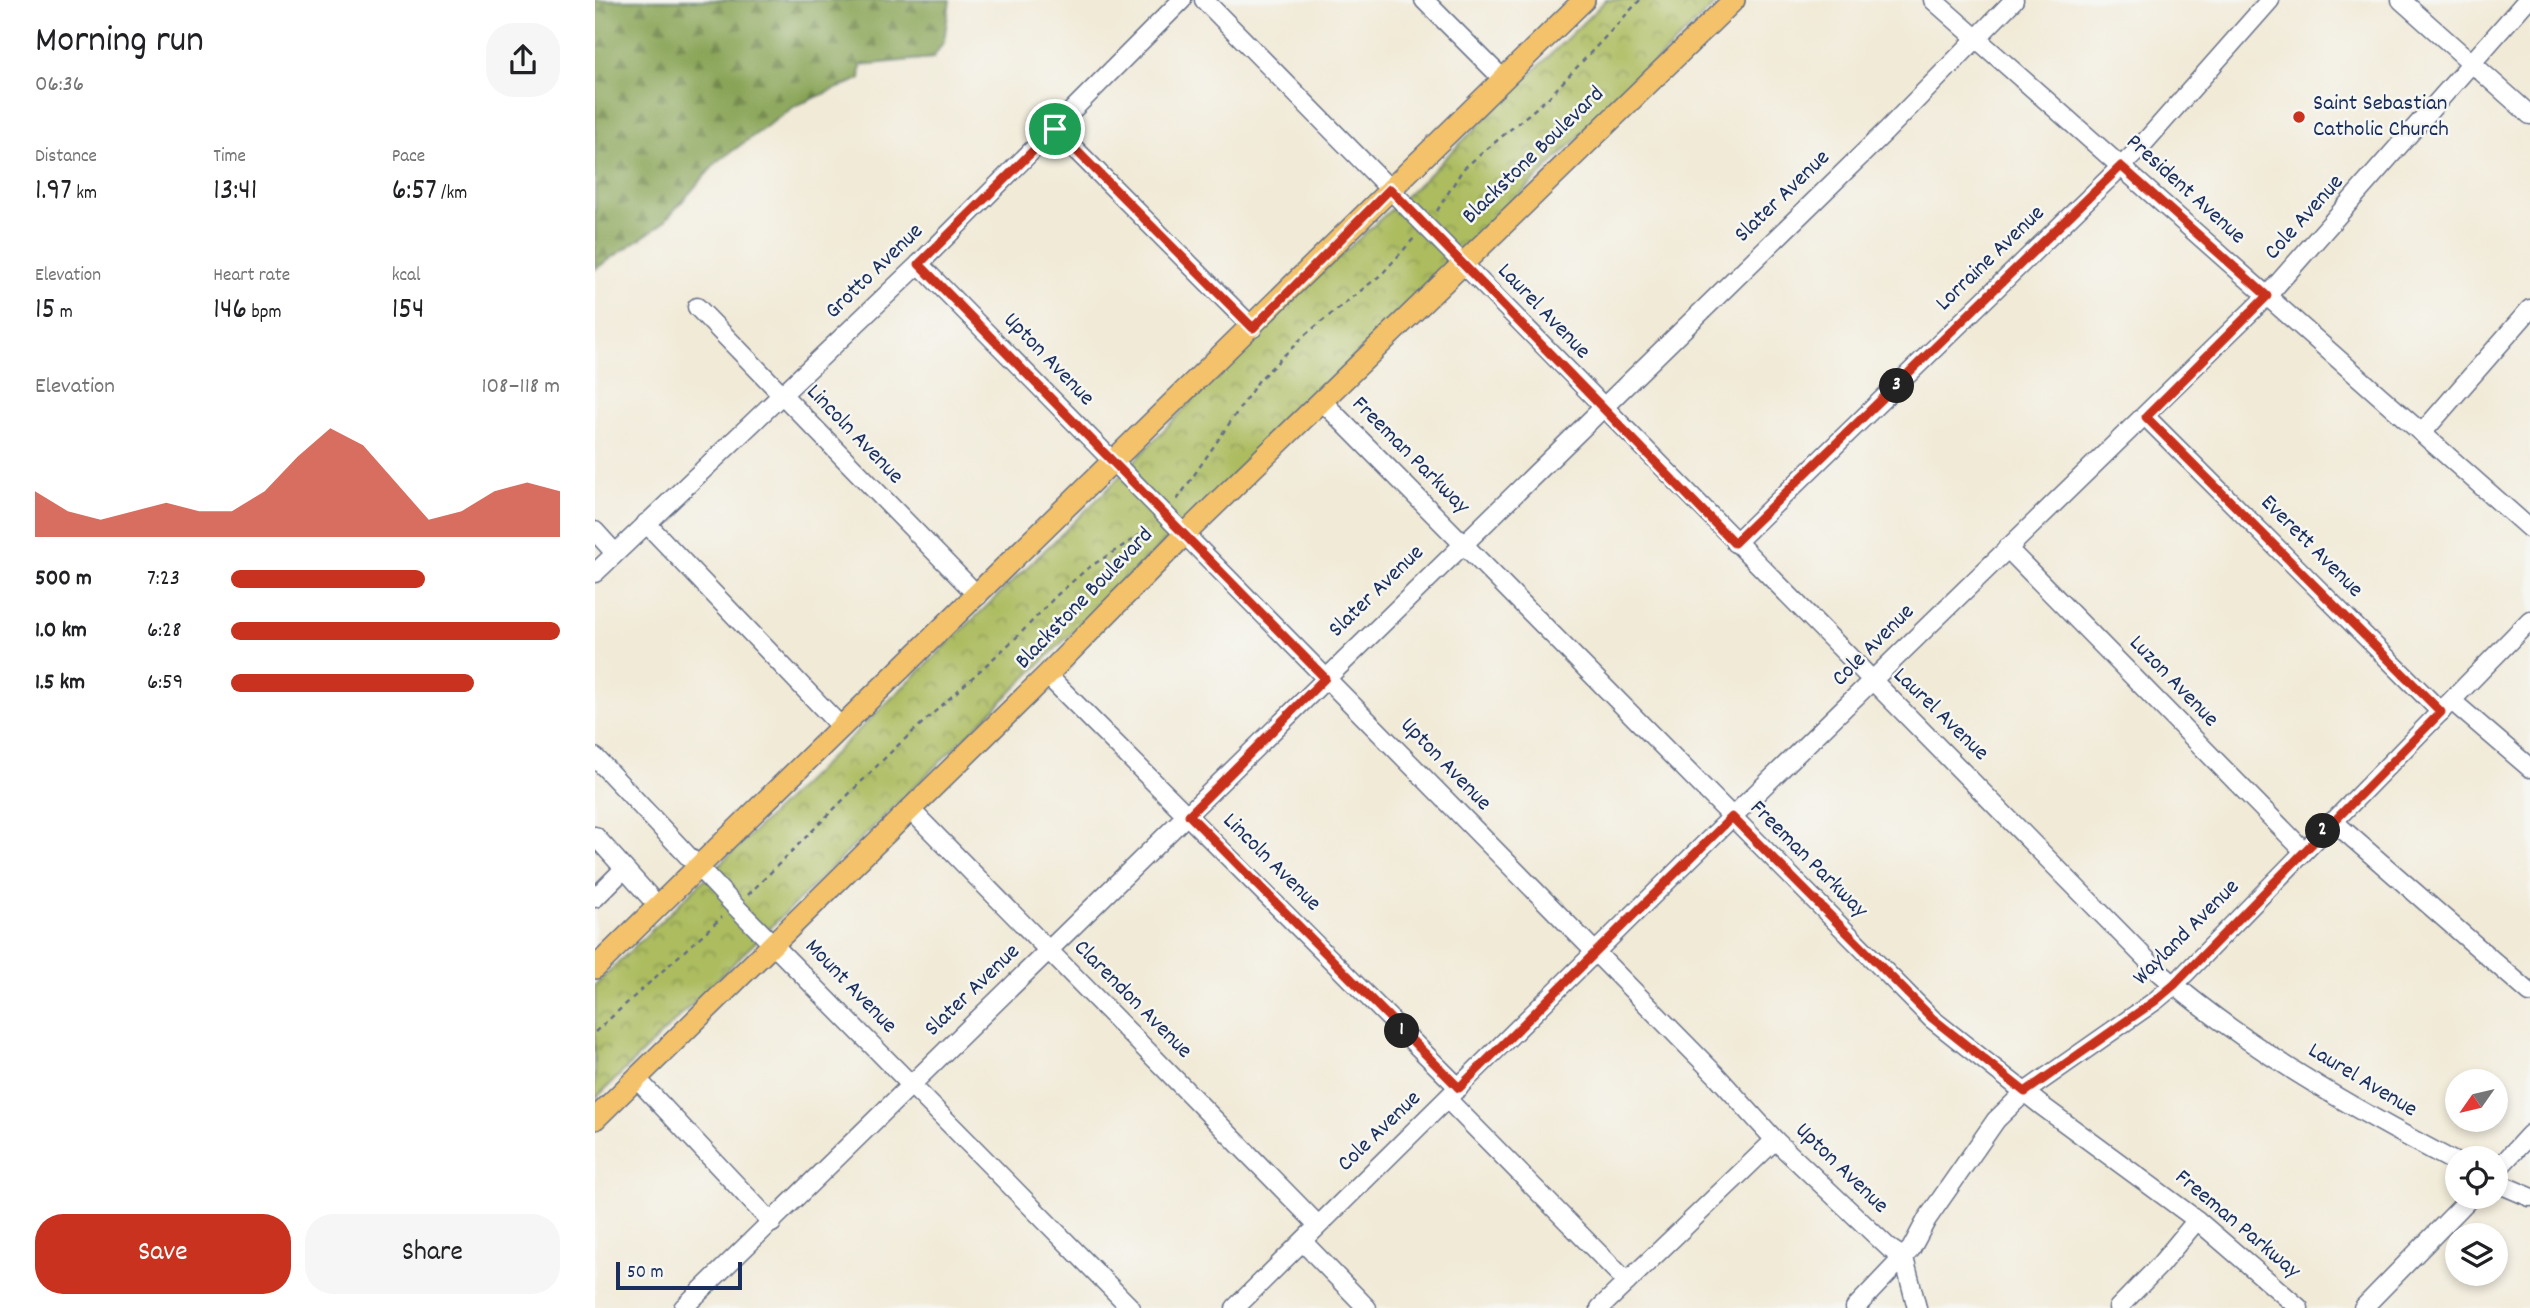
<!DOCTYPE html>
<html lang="en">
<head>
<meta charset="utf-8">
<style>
  body { margin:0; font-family:Dekko,sans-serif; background:#f6f6f6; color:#202124; height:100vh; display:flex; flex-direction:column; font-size:26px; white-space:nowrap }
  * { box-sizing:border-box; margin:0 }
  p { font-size:23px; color:#757577 }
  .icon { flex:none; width:38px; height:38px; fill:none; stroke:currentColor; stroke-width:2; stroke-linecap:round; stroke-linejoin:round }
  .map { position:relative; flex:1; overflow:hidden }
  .drawer { display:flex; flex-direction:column; background:#fff; width:595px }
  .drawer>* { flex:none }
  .needle { width:46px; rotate:236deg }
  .buttons { position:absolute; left:1850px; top:1069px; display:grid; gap:14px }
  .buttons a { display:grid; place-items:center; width:63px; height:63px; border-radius:50%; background:#fff; box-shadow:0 4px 10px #0003; font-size:35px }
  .scale { position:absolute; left:21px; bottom:18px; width:126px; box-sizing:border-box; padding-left:7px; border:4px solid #1b2f5e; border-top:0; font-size:19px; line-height:24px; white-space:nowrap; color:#1b2f5e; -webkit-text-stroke:5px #f6f6f2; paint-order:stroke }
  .pin { position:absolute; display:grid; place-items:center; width:60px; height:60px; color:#fff; margin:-30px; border:4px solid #fff; border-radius:50%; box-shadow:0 2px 7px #0007 }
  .km { position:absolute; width:35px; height:35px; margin:-18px; border-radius:50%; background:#222; color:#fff; font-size:19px; line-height:35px; text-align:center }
  .round { display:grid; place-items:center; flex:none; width:74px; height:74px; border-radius:28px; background:#f6f6f6 }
  .headline { display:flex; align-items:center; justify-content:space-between; height:119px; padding:0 35px }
  h1 { font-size:38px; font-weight:600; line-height:52px }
  .stats { display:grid; grid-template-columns:repeat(3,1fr); gap:10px; height:119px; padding:7px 35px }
  .stats div { display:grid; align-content:center }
  .stats b { font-size:30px; font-weight:600 }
  .stats small { font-size:19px; font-weight:400 }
  .stats p { font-size:19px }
  .chart { height:196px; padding:14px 35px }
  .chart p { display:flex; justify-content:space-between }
  .chart svg { width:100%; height:126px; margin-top:7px; fill:#c8321e; opacity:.7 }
  .button { display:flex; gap:14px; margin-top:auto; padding:14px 35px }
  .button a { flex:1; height:80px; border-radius:28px; background:#c8321e; color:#fff; font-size:28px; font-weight:600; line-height:80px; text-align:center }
  .button a+a { background:#f6f6f6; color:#202124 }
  ul { padding:0 35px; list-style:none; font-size:23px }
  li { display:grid; grid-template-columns:112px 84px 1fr; align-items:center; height:52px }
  li i { height:18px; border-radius:9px; background:#c8321e }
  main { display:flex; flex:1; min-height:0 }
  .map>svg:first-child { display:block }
  .forest { fill:url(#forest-firs); stroke:#526a5a; stroke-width:2 }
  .park { fill:url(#park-crowns); stroke:#64765e; stroke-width:2 }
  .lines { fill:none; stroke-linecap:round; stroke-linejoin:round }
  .minor-casing { stroke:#667088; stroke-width:21 }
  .major-casing { stroke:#667088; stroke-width:24 }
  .path { stroke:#667088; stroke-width:2.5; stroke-dasharray:5 5; stroke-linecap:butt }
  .minor { stroke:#fff; stroke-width:18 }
  .major { stroke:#f3c26a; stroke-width:21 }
  .route-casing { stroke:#fff; stroke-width:14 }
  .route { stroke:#c8321e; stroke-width:9 }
  .poi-dot { fill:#c8321e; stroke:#f6f6f2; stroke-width:2.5 }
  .labels { text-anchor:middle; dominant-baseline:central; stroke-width:5; stroke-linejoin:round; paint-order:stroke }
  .poi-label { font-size:23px; fill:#1b2f5e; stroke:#f6f6f2; text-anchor:start }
  .street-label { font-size:23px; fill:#1b2f5e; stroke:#f6f6f2 }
</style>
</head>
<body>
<main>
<section class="drawer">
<div class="headline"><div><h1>Morning run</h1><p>06:36</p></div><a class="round"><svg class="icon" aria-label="share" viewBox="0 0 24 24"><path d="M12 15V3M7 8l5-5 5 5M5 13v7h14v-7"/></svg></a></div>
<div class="stats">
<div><p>Distance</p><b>1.97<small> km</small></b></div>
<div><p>Time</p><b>13:41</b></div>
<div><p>Pace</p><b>6:57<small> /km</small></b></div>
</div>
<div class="stats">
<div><p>Elevation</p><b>15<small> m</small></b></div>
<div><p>Heart rate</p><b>146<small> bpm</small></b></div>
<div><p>kcal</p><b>154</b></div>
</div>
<div class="chart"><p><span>Elevation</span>108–118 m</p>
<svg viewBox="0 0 160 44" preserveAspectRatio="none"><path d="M0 44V28L10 35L20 38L30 35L40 32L50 35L60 35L70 28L80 16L90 6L100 12L110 25L120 38L130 35L140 28L150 25L160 28V44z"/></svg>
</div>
<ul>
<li><b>500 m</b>7:23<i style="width:59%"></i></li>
<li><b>1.0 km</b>6:28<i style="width:100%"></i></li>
<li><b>1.5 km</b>6:59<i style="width:74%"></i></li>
</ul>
<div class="button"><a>Save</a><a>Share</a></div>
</section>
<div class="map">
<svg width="1935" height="1308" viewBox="0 0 1935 1308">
  <defs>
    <pattern id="forest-firs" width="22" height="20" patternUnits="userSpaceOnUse" patternTransform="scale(1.75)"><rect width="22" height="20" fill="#89a456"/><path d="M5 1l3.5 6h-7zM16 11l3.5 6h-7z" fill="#6f864a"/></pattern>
    <pattern id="park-crowns" width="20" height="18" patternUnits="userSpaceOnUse" patternTransform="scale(1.75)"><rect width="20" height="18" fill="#acbc5f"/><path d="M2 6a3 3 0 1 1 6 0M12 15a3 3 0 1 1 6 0" fill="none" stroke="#8b9952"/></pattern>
  </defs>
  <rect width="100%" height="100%" fill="#f6f6f2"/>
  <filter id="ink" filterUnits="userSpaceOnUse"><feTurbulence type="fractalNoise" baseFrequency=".0143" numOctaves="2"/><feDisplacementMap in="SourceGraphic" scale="14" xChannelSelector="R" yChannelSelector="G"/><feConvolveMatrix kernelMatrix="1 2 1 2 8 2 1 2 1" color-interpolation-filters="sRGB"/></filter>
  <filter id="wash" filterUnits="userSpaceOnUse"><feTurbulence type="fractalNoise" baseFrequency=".00686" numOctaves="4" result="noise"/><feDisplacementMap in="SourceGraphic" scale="28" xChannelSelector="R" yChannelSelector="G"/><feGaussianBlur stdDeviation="1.57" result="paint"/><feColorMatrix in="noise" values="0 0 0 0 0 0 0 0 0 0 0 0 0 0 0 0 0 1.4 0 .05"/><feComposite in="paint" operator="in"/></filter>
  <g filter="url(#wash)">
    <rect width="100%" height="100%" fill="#f1ead7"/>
    <path class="forest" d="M0 0H355L349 41 338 58 266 65 265 79 200 106 122 162 67 224 0 269Z"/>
    <path class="park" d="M1011 0H1124L0 1099V985L512 490 662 332 827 181Z"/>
  </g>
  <g filter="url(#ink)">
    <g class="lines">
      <g class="minor-casing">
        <g id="minor">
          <path d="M609 0 1563 971C1653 1049 1757 1108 1862 1163"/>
          <path d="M829 0 908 79"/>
          <path d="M1338 0 1935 529"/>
          <path d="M1806 0 1935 115"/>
          <path d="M460 129 658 328"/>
          <path d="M324 264 1121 1075 1180 1140 1294 1248 1309 1258 1322 1308"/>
          <path d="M102 307 383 596"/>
          <path d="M727 401 1337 1019 1447 1106 1602 1220 1704 1308"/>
          <path d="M1551 417 1846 712"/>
          <path d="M1827 433 1935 309"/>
          <path d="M51 523 247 728"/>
          <path d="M0 531 20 553"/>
          <path d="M1140 543 1541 152 1675 0"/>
          <path d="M1412 548 1709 851"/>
          <path d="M0 573 324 264 587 0"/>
          <path d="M452 675 864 1088"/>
          <path d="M1857 701 1935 768"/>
          <path d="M0 757 140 906 536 1308"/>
          <path d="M315 809 723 1225"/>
          <path d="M1738 821 1935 993"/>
          <path d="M0 836 63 906"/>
          <path d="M0 898 29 869"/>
          <path d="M41 1078 177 1223"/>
          <path d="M853 1100 1032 1282"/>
          <path d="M1900 1172 1935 1134"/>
          <path d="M1900 1182 1935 1197"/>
          <path d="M708 1242 772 1308"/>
          <path d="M88 1308 1291 131 1419 0"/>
          <path d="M640 1308 1137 817 1672 296 1932 0"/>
          <path d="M1005 1308 1180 1140"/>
          <path d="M1260 1308 1316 1249 1332 1219 1401 1120 1430 1092 1560 1001 1579 985 1935 620"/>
          <path d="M1523 1308 1564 1266 1602 1220"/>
          <path d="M1768 1308 1876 1197"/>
        </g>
      </g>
      <g class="major-casing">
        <g id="major">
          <path d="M0 968 989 0"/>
          <path d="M0 1119 452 675 590 534 1139 0"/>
        </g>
      </g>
      <g class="path">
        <path d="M842 211 868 169 953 98 1045 0"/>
        <path d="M582 500 664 380 711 334 787 274 820 237"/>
        <path d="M153 895 299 749 424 635 462 595 493 568 559 526"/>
        <path d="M0 1032 127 917"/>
      </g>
      <use href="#minor" class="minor"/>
      <use href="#major" class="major"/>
    </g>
  </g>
  <g class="lines" filter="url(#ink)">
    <g class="route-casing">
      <path id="route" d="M460 129 658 328 795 189 1139 543 1526 166 1672 296 1551 417 1846 712 1579 985 1560 1001 1430 1092 1337 1018 1137 817 864 1088 594 815 730 678 324 264Z"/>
    </g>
    <use href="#route" class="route"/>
  </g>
  <circle class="poi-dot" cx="1704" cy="117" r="7"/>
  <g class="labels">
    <g class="poi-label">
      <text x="1718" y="104">Saint Sebastian<tspan x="1718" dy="26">Catholic Church</tspan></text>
    </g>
    <g class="street-label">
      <text transform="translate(939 156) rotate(-44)">Blackstone Boulevard</text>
      <text transform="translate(1590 190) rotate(42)">President Avenue</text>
      <text transform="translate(1188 197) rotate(-44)">Slater Avenue</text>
      <text transform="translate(1710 218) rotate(-48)">Cole Avenue</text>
      <text transform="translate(1396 259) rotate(-44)">Lorraine Avenue</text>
      <text transform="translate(280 272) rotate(-44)">Grotto Avenue</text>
      <text transform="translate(948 312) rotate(46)">Laurel Avenue</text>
      <text transform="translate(453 360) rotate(46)">Upton Avenue</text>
      <text transform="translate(259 435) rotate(46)">Lincoln Avenue</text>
      <text transform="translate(815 456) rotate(45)">Freeman Parkway</text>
      <text transform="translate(1716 547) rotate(45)">Everett Avenue</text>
      <text transform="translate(782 592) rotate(-44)">Slater Avenue</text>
      <text transform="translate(490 599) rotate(-46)">Blackstone Boulevard</text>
      <text transform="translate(1279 646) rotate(-45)">Cole Avenue</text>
      <text transform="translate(1578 682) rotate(46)">Luzon Avenue</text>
      <text transform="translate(1345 715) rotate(44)">Laurel Avenue</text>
      <text transform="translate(850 765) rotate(46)">Upton Avenue</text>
      <text transform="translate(1213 860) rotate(45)">Freeman Parkway</text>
      <text transform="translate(676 863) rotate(45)">Lincoln Avenue</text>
      <text transform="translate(1592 933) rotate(-45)">Wayland Avenue</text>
      <text transform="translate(255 987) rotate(46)">Mount Avenue</text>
      <text transform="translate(378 991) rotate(-44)">Slater Avenue</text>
      <text transform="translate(537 1000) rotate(45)">Clarendon Avenue</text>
      <text transform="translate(1767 1081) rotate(31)">Laurel Avenue</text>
      <text transform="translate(785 1132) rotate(-44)">Cole Avenue</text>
      <text transform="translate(1246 1169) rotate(44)">Upton Avenue</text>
      <text transform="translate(1642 1225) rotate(40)">Freeman Parkway</text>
    </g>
  </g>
</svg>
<div class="buttons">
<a><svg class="needle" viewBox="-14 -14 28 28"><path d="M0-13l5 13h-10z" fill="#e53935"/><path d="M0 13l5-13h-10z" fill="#757577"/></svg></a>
<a><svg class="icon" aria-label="locate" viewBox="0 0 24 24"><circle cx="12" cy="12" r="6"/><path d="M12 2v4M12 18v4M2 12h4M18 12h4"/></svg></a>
<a><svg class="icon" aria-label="layers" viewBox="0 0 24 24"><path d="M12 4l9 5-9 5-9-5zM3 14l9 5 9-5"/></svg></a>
</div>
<div class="scale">50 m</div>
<div class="pin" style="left:460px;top:129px;background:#1e9e55"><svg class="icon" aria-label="arrive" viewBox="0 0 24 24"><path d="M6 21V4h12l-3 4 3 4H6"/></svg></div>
<b class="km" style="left:807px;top:1031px">1</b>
<b class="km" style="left:1728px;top:831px">2</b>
<b class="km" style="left:1302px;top:386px">3</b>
</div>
</main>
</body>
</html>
